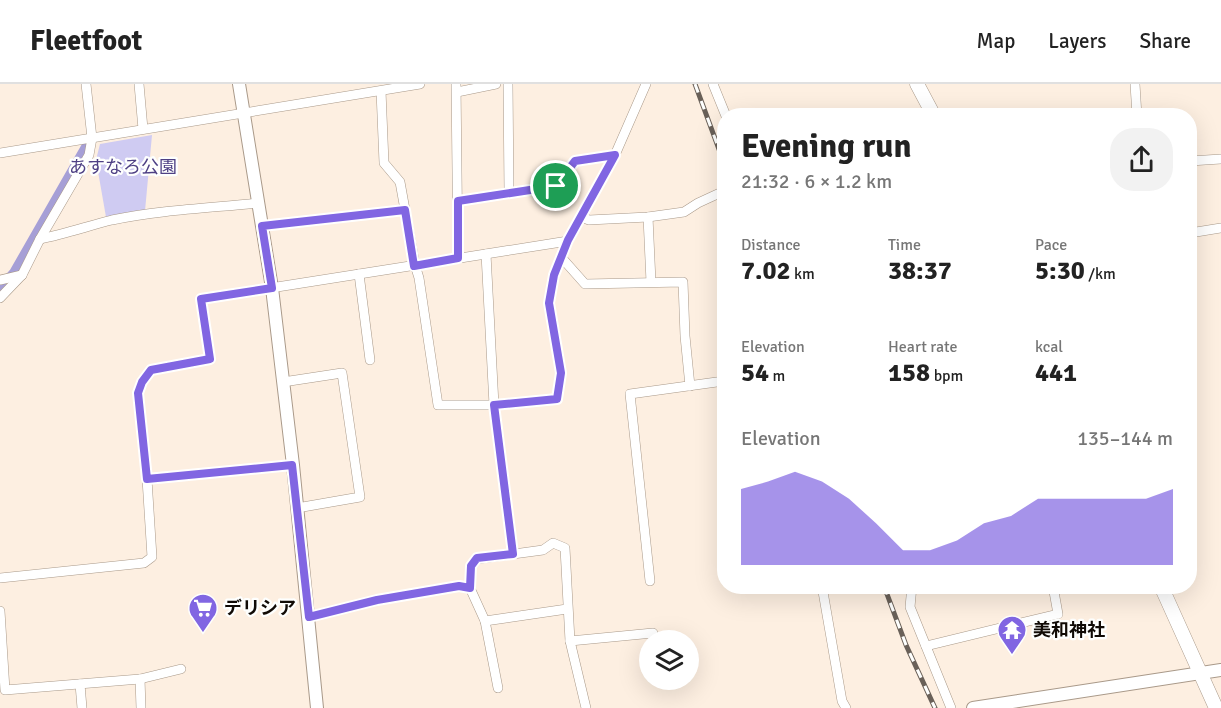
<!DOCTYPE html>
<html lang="en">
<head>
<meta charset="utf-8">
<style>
  body { margin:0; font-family:Signika,"Noto Sans JP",sans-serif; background:#f2f2f2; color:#222; height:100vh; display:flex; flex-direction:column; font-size:22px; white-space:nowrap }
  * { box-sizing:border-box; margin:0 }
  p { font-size:20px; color:#767676 }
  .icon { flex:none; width:33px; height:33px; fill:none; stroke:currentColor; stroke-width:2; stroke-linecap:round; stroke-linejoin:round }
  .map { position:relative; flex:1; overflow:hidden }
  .drawer { position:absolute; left:717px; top:24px; width:480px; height:486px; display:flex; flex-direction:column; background:#fff; border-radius:24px; box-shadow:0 6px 24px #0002 }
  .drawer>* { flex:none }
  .tools { position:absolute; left:639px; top:546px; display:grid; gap:12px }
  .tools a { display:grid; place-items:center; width:60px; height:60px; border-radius:50%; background:#fff; box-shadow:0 6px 24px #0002; font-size:30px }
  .pin { position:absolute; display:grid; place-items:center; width:51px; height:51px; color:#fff; margin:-26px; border:3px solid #fff; border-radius:50%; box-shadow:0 2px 6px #0007 }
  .round { display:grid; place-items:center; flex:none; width:63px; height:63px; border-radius:24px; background:#f2f2f2 }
  .overview { display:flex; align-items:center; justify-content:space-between; height:102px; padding:0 24px }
  h1 { font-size:33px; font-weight:700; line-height:45px }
  .stats { display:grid; grid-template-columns:repeat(3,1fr); gap:9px; height:102px; padding:6px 24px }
  .stats div { display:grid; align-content:center }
  .stats b { font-size:26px; font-weight:700 }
  .stats small { font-size:16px; font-weight:400 }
  .stats p { font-size:16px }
  .chart { height:168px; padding:12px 24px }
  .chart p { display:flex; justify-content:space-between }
  .chart svg { width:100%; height:108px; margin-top:6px; fill:#8166e2; opacity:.7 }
  header { display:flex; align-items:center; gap:36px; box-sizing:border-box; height:84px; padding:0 30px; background:#fff; border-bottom:2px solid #e0e0e0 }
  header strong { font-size:28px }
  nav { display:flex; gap:33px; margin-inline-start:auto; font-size:21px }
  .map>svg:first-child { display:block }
  .green { fill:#cfcbf2 }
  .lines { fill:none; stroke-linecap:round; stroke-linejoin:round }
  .canal { stroke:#a69fd6; stroke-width:10 }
  .minor-casing { stroke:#a99989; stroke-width:10 }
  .tertiary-casing { stroke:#a99989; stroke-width:14 }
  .secondary-casing { stroke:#a99989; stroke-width:15 }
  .minor { stroke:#fff; stroke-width:9 }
  .tertiary { stroke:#fff; stroke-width:12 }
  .secondary { stroke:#fff; stroke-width:14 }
  .rail-casing { stroke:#696058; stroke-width:5 }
  .rail { stroke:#fefffe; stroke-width:3; stroke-dasharray:9; stroke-linecap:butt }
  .route-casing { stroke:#fff; stroke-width:12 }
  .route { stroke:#8166e2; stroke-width:8 }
  .labels { text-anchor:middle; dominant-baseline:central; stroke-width:4.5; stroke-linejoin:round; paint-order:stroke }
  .park-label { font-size:18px; fill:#4e4084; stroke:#fefffe }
  .poi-label { font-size:18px; font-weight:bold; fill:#100a05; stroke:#fefffe; text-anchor:start }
</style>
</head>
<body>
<header>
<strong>Fleetfoot</strong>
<nav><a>Map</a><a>Layers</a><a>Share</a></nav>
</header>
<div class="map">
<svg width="1221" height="624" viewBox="0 0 1221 624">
  <rect width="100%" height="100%" fill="#fdefe1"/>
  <path class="green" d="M152 51 145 127 106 133 96 76 100 60Z"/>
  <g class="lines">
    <path class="canal" d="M0 204 14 189 86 63"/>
    <g class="minor-casing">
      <g id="minor">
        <path d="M139 0 143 45"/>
        <path d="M456 0 458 174"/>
        <path d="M508 0 509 108"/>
        <path d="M713 0 726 32"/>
        <path d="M1135 0 1137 32"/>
        <path d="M381 7 384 79 400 98 415 181 419 194 438 321H494L557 315 561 289 549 219 554 191 568 157 615 71 646 0"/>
        <path d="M457 8 496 0"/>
        <path d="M0 69 420 0"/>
        <path d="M1190 77 1221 75"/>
        <path d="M458 117 556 102 575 77 615 71"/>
        <path d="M581 133 589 136 648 133 684 128 698 119 724 107"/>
        <path d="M648 133 651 198"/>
        <path d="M262 142 405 126"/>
        <path d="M1190 149 1221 144"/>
        <path d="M40 155C65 150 88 142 112 136 160 126 209 124 258 119"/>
        <path d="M486 170 494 321 513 470"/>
        <path d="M561 173 585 200 683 198 685 252 690 302"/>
        <path d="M359 190 370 276"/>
        <path d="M0 196 22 191"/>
        <path d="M0 214 22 191 40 155 89 71 92 54 86 0"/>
        <path d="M283 298 342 289 360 413 297 424"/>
        <path d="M147 395 293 381"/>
        <path d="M0 494 144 479 152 473 147 395 138 309 142 298 151 286 210 275 201 215 568 157"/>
        <path d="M650 497 630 310 724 297"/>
        <path d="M822 502 842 617 846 624"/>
        <path d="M912 502 910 523 951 624"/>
        <path d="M470 504 471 482 477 475 543 466 553 459 565 464 570 557 586 624"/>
        <path d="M0 527 5 606 140 595 181 585"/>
        <path d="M309 533 377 516 459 502 470 504 485 537 498 604"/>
        <path d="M485 537 567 525"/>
        <path d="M570 557 653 549"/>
        <path d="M926 562 1058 530 1053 502"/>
        <path d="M140 595 141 624"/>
        <path d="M80 600 82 624"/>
      </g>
    </g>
    <g class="tertiary-casing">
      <g id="tertiary">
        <path d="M239 0 272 204 293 381 317 624"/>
        <path d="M973 624 1221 586"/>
      </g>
    </g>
    <g class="secondary-casing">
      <g id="secondary">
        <path d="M917 0 934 32"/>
        <path d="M1161 502 1216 624"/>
      </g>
    </g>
    <use href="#minor" class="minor"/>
    <use href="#tertiary" class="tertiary"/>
    <use href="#secondary" class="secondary"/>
    <g class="rail-casing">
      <g id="rail">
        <path d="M695 0 724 79"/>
        <path d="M884 502 906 561 935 624"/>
      </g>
    </g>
    <use href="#rail" class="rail"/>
  </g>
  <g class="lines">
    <g class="route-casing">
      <path id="route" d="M615 71 568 156 554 191 549 219 561 289 557 315 494 321 513 470 477 474 471 482 470 504 459 502 377 516 309 533 292 381 147 395 138 309 142 298 151 286 210 275 201 215 272 204 262 142 405 126 414 182 458 174V117L556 102 575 77Z"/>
    </g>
    <use href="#route" class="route"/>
  </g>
  <defs>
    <g id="supermarket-pin" transform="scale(1.5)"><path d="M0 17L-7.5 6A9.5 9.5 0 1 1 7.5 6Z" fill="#8166e2" stroke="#fefffe"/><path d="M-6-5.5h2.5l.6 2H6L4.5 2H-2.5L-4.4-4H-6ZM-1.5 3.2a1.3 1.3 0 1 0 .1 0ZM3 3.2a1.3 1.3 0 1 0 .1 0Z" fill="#fff"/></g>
    <g id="temple-pin" transform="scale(1.5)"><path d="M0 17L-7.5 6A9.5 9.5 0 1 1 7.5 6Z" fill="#8166e2" stroke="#fefffe"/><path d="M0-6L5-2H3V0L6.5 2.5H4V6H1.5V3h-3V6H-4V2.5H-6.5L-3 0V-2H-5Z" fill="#fff"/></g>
  </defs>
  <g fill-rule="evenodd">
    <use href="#supermarket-pin" x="203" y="524"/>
    <use href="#temple-pin" x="1012" y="546"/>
  </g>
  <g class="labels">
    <g class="park-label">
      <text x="123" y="83">あすなろ公園</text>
    </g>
    <g class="poi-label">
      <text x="224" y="524">デリシア</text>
      <text x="1033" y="546">美和神社</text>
    </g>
  </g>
</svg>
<div class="tools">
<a><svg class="icon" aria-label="layers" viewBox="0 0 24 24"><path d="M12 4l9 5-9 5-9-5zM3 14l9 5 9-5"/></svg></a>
</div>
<div class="pin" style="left:556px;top:102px;background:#1e9e55"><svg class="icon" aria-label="arrive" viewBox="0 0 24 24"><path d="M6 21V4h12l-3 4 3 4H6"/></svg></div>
<section class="drawer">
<div class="overview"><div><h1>Evening run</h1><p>21:32 · 6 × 1.2 km</p></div><a class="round"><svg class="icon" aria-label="share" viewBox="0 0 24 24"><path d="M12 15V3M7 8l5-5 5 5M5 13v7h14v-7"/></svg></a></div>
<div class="stats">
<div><p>Distance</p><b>7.02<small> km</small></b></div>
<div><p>Time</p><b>38:37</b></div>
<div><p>Pace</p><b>5:30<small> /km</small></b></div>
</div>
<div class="stats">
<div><p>Elevation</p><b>54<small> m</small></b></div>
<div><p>Heart rate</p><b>158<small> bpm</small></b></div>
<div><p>kcal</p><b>441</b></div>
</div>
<div class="chart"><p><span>Elevation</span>135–144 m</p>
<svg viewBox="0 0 160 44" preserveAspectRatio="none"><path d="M0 44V13L10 10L20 6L30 10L40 17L50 27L60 38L70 38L80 34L90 27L100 24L110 17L120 17L130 17L140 17L150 17L160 13V44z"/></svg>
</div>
</section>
</div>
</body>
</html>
